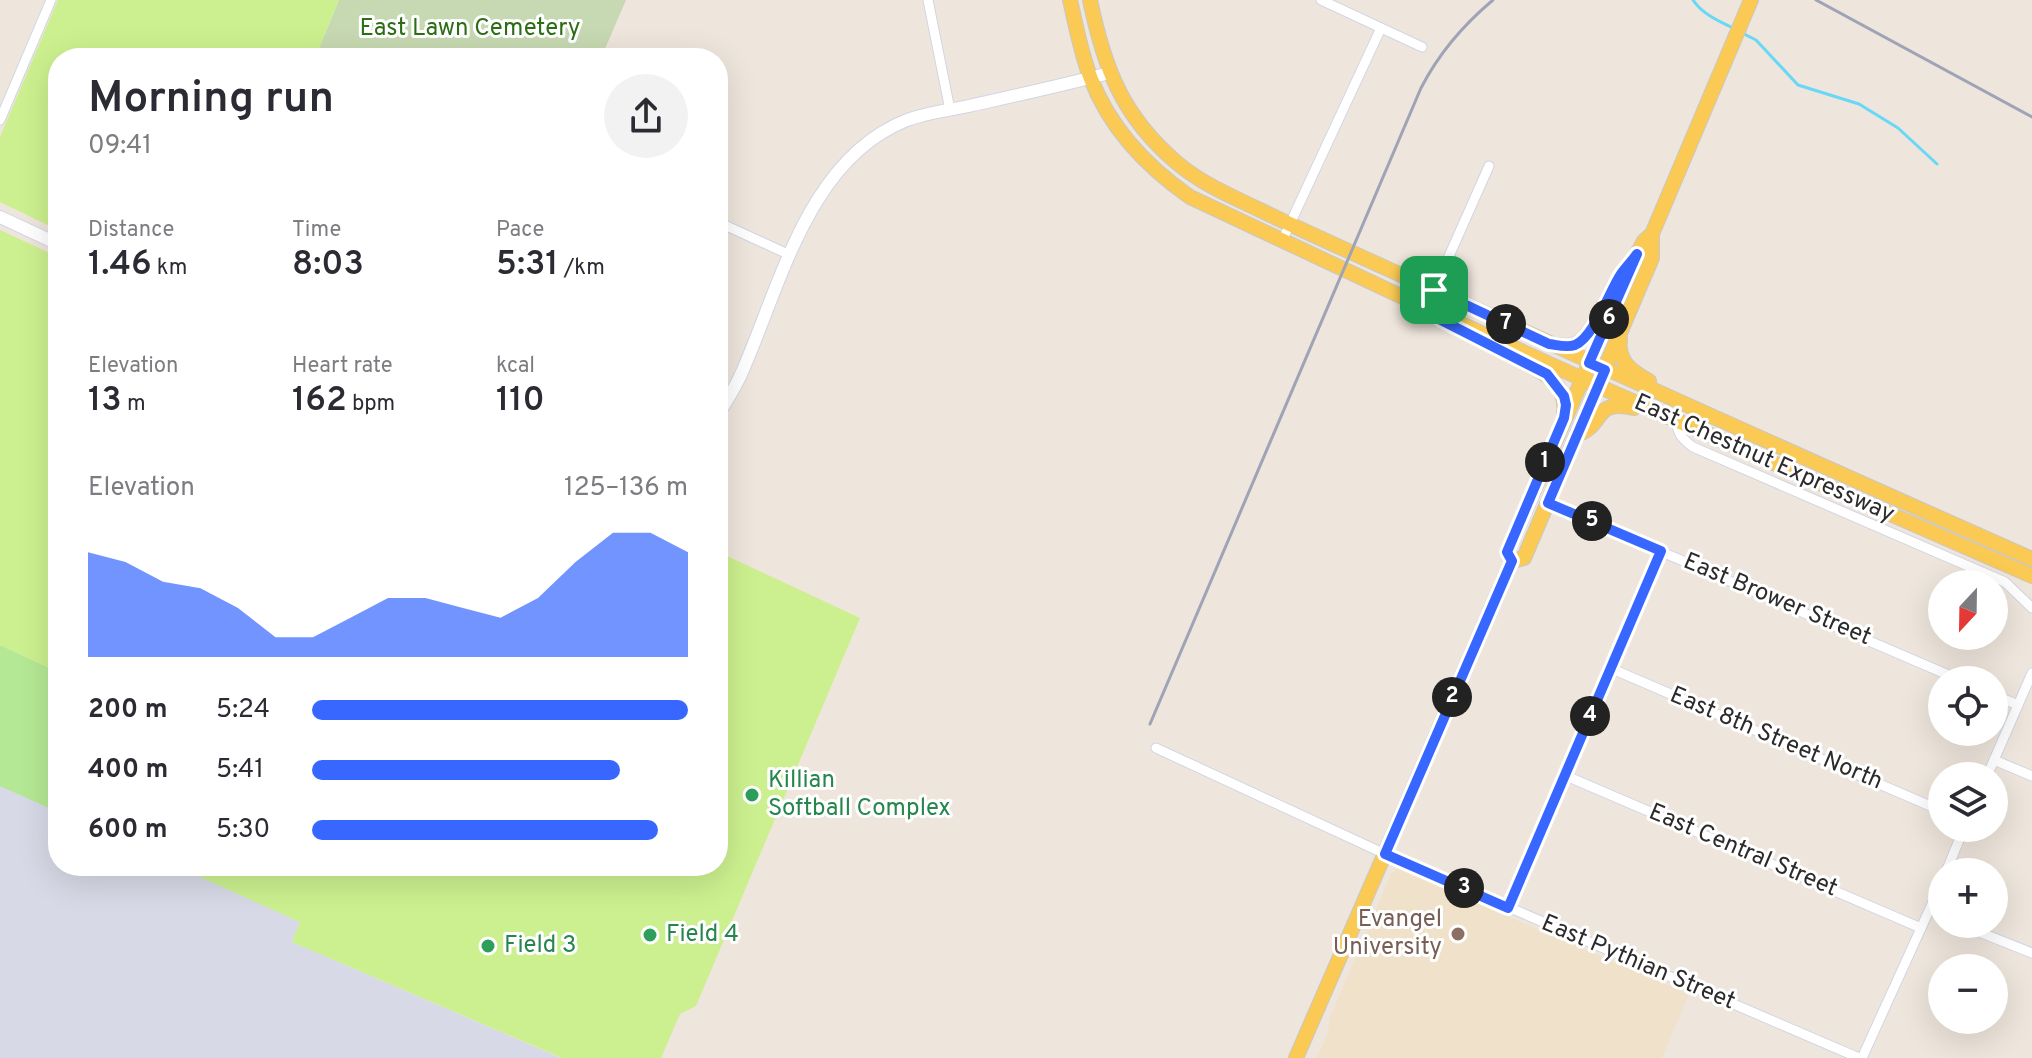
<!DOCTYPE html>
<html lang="en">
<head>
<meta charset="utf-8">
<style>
  body { margin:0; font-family:Overpass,sans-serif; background:#f2f2f3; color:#2b2b33; height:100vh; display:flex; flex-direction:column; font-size:30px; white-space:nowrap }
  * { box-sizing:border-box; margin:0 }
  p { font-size:26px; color:#7c7c81 }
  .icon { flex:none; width:44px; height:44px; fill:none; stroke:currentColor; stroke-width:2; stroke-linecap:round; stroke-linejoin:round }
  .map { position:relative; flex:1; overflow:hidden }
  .panel { position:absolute; left:48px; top:48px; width:680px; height:828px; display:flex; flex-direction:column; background:#fff; border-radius:32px; box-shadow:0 8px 32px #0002 }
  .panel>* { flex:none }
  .needle { width:52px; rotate:202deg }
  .fabs { position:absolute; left:1928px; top:570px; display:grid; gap:16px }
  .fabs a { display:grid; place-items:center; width:80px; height:80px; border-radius:50%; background:#fff; box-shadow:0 8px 32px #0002; font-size:40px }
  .pin { position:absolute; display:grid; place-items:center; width:68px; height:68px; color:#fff; margin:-34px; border-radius:16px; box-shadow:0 4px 12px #0006 }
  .km { position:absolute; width:40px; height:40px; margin:-20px; border-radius:50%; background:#222; color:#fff; font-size:22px; line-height:40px; text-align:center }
  .round { display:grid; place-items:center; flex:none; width:84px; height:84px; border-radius:42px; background:#f2f2f3 }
  .head { display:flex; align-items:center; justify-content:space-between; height:136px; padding:0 40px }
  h1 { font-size:44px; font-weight:600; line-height:60px }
  .figures { display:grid; grid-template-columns:repeat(3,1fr); gap:12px; height:136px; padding:8px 40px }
  .figures div { display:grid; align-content:center }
  .figures b { font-size:34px; font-weight:600 }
  .figures small { font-size:22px; font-weight:400 }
  .figures p { font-size:22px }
  .chart { height:224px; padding:16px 40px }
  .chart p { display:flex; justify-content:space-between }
  .chart svg { width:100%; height:144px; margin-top:8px; fill:#3767ff; opacity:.7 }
  ul { padding:0 40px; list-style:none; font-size:26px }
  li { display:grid; grid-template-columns:128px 96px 1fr; align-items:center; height:60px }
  li i { height:20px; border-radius:10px; background:#3767ff }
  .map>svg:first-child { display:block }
  .education { fill:#f0e2ca }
  .airport { fill:#d7dae6 }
  .green { fill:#b5e894 }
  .cemetery { fill:#c7d9b2 }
  .pitch { fill:#ccf08f }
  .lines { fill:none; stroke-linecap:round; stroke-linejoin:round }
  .stream { stroke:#68d8f7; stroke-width:3 }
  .street-casing { stroke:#d1d6e4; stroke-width:11 }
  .secondary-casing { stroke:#d1d6e4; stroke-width:14 }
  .primary-casing { stroke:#c8c8c8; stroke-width:16 }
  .street { stroke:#fff; stroke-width:9 }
  .secondary { stroke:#fff; stroke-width:12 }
  .primary { stroke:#faca54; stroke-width:14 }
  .rail { stroke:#9ea3b6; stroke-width:3 }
  .route-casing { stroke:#fff; stroke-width:16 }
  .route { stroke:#3767ff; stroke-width:10 }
  .leisure-dot { fill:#2e9e5b; stroke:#fff; stroke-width:3 }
  .education-dot { fill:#8d6e63; stroke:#fff; stroke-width:3 }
  .labels { text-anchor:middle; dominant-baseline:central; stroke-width:6; stroke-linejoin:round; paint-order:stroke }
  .park-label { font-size:24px; fill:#2c6d15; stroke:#fff }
  .street-label { font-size:24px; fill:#2b2b2b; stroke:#fff }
  .leisure-label { font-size:24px; fill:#27864d; stroke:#fff; text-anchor:start }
  .education-label { font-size:24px; fill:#785e54; stroke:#fff; text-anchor:end }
</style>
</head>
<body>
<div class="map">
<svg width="2032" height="1058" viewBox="0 0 2032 1058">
  <rect width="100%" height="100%" fill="#eee5dc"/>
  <path class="education" d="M1397 869 1689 994 1662 1058H1315L1320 1051 1328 1032 1330 1017 1391 874Z"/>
  <path class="airport" d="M0 785 58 811V866H177L300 922 292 942 561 1058H0Z"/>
  <path class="green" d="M0 645 58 672V812L0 786Z"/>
  <path class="cemetery" d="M339 0H626L601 58H315Z"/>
  <g class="pitch">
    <path d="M58 0H339L315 58H58V230L0 202V137Z"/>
    <path d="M0 230 58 257V672L0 645Z"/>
    <path d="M718 548 725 555 860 618 696 1006 680 1014 661 1058H562L292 942 300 922 176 866H718Z"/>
  </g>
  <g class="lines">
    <g class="stream">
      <path d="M1693 0C1702 14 1720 22 1735 29"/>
      <path d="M1742 33 1756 40 1798 85 1859 104 1898 128 1937 164"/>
    </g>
    <g class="street-casing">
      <g id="street">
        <path d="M928 0 950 110"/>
        <path d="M1321 0 1422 47"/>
        <path d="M0 120 51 0"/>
        <path d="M718 222 790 255"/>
        <path d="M1282 241 1381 28"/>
        <path d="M1426 308 1489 166"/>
        <path d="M1676 420C1678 434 1682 439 1693 447L2005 582 2032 608"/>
        <path d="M1548 503 1960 680"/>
        <path d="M1610 668 1942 811"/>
        <path d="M1994 695 2018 705"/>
        <path d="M1156 748 1385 854 1859 1058"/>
        <path d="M1994 760 2032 776"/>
        <path d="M1564 775 1921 928"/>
        <path d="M1987 776 2032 673"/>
        <path d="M1946 872 1964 828"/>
        <path d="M1508 908 1661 551"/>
        <path d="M1959 924 2032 953"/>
        <path d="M1862 1058 1942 882"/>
      </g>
    </g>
    <g class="secondary-casing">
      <g id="secondary">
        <path d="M0 217 58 244"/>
        <path d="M718 415C726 401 736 387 742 372 781 284 808 159 907 120 928 112 952 110 973 105 1018 95 1064 85 1109 73"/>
      </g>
    </g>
    <g class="primary-casing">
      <g id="primary">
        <path d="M1070 0C1076 26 1081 54 1091 79 1110 128 1147 167 1190 197L1426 308 1598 386 2032 576"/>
        <path d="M1090 0C1104 67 1122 116 1176 162 1200 183 1231 196 1260 210 1312 235 1366 259 1419 283 1622 377 1827 468 2032 559"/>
        <path d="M1620 339C1617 361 1631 371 1649 381"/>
        <path d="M1557 345C1564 346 1570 347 1576 344 1592 336 1607 300 1615 284"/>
        <path d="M1524 362C1544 372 1568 386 1564 413"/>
        <path d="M1579 434C1605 424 1593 399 1634 408"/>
        <path d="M1512 561 1507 552 1637 254 1644 241 1652 234 1751 0"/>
        <path d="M1512 561 1524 558 1652 258V234"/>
        <path d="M1296 1058 1512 561"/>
      </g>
    </g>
    <use href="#street" class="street"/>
    <use href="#secondary" class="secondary"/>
    <use href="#primary" class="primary"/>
    <g class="rail">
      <path d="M1816 0 2032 117"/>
      <path d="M1150 724 1421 88C1439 53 1463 25 1493 0"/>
    </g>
  </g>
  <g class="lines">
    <g class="route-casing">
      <path id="route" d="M1637 254 1589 363 1605 370 1548 503 1661 551 1508 908 1385 854 1512 561 1507 552 1564 418 1566 405 1564 396 1547 374 1441 320 1426 308 1434 290 1549 344C1557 345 1567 348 1575 345 1594 337 1609 292 1621 274 1626 267 1632 261 1637 254Z"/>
    </g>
    <use href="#route" class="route"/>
  </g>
  <g class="leisure-dot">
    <circle cx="752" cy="795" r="8"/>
    <circle cx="650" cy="935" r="8"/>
    <circle cx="488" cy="946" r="8"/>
  </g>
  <circle class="education-dot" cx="1458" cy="934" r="8"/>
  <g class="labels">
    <g class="park-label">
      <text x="470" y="29">East Lawn Cemetery</text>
    </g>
    <g class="street-label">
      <text transform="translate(1764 459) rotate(24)">East Chestnut Expressway</text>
      <text transform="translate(1777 600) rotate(23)">East Brower Street</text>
      <text transform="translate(1776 739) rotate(23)">East 8th Street North</text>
      <text transform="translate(1743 851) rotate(23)">East Central Street</text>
      <text transform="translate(1638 963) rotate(23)">East Pythian Street</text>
    </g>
    <g class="leisure-label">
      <text x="768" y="781">Killian<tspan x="768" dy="28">Softball Complex</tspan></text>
      <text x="666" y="935">Field 4</text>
      <text x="504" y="946">Field 3</text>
    </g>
    <g class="education-label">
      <text x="1442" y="920">Evangel<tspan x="1442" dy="28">University</tspan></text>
    </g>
  </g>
</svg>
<div class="fabs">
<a><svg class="needle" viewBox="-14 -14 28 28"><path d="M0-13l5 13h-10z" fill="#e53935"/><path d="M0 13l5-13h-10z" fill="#7c7c81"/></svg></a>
<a><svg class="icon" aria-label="locate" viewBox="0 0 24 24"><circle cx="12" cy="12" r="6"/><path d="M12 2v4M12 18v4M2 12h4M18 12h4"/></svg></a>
<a><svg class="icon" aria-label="layers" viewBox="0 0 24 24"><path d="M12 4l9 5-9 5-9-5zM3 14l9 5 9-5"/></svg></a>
<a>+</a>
<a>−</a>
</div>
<div class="pin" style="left:1434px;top:290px;background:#1e9e55"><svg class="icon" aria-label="arrive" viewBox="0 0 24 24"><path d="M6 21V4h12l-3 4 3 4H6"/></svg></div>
<b class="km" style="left:1545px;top:462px">1</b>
<b class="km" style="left:1452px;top:697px">2</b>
<b class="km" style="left:1464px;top:888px">3</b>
<b class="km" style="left:1590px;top:716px">4</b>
<b class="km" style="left:1592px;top:521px">5</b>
<b class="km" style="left:1609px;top:319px">6</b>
<b class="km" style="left:1506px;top:324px">7</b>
<section class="panel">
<div class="head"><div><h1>Morning run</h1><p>09:41</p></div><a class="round"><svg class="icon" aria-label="share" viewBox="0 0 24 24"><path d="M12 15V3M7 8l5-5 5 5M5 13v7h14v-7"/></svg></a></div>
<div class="figures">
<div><p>Distance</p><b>1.46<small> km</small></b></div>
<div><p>Time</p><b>8:03</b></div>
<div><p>Pace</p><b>5:31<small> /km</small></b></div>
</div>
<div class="figures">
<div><p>Elevation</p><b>13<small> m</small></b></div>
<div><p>Heart rate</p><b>162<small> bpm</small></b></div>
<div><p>kcal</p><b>110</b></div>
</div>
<div class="chart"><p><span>Elevation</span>125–136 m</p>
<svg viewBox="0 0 160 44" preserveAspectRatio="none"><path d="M0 44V12L10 15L20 21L30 23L40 29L50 38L60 38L70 32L80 26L90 26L100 29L110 32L120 26L130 15L140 6L150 6L160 12V44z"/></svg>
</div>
<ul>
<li><b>200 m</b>5:24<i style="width:100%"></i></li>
<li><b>400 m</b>5:41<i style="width:82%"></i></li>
<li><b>600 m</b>5:30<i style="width:92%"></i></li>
</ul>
</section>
</div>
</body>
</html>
